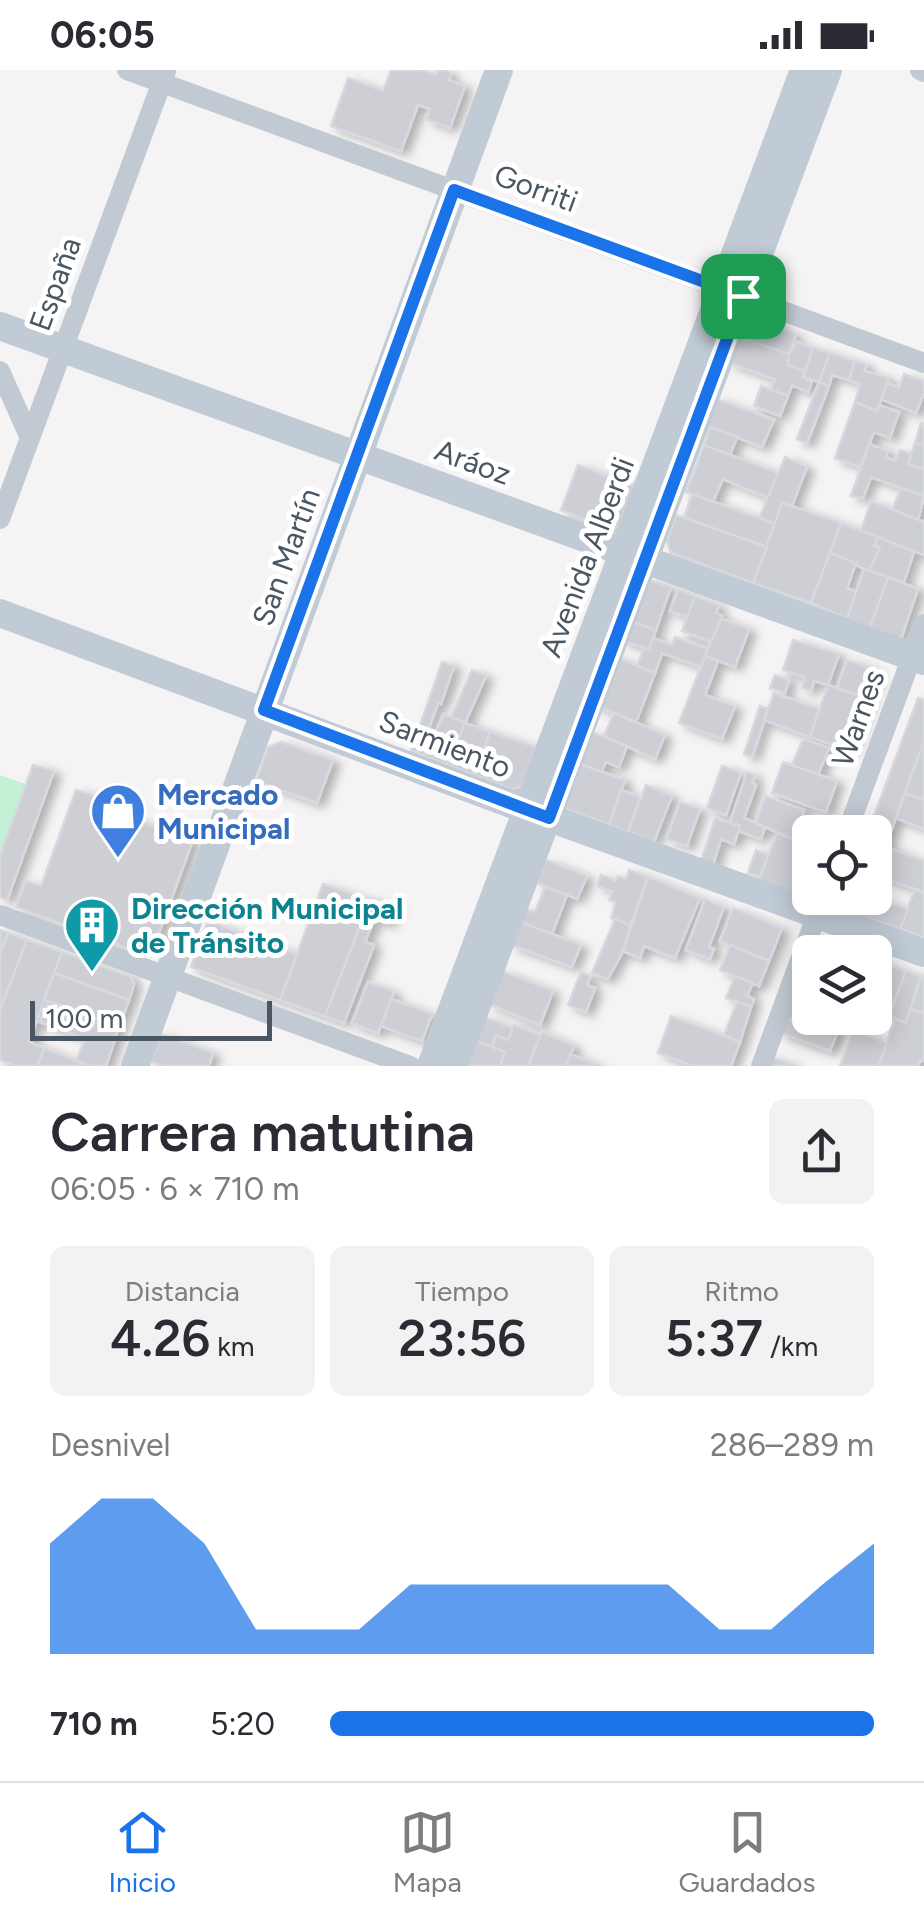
<!DOCTYPE html>
<html lang="es">
<head>
<meta charset="utf-8">
<style>
  body { margin:0; font-family:Figtree,sans-serif; background:#f2f2f3; color:#2b2b33; height:100vh; display:flex; flex-direction:column; font-size:38px; white-space:nowrap }
  * { box-sizing:border-box; margin:0 }
  p { font-size:32px; color:#7c7c81 }
  .icon { flex:none; width:55px; height:55px; fill:none; stroke:currentColor; stroke-width:2; stroke-linecap:round; stroke-linejoin:round }
  .map { position:relative; height:996px; overflow:hidden }
  .sheet { display:flex; flex-direction:column; background:#fff; flex:1 }
  .sheet>* { flex:none }
  .buttons { position:absolute; left:792px; top:745px; display:grid; gap:20px }
  .buttons a { display:grid; place-items:center; width:100px; height:100px; border-radius:15px; background:#fff; box-shadow:0 5px 25px #0003; font-size:50px }
  .scale { position:absolute; left:30px; bottom:25px; width:242px; box-sizing:border-box; padding-left:10px; border:5px solid #4a5661; border-top:0; font-size:28px; line-height:35px; white-space:nowrap; color:#4a5661; -webkit-text-stroke:8px #fff; paint-order:stroke }
  .pin { position:absolute; display:grid; place-items:center; width:85px; height:85px; color:#fff; margin:-42px; border-radius:20px; box-shadow:0 5px 15px #0006 }
  .round { display:grid; place-items:center; flex:none; width:105px; height:105px; border-radius:15px; background:#f2f2f3 }
  .overview { display:flex; align-items:center; justify-content:space-between; height:170px; padding:0 50px }
  h1 { font-size:55px; font-weight:600; line-height:75px }
  .figures { display:grid; grid-template-columns:repeat(3,1fr); gap:15px; height:170px; padding:10px 50px }
  .figures div { display:grid; align-content:center; border-radius:15px; background:#f2f2f3; text-align:center }
  .figures b { font-size:50px; font-weight:600 }
  .figures small { font-size:28px; font-weight:400 }
  .figures p { font-size:28px }
  .chart { height:280px; padding:20px 50px }
  .chart p { display:flex; justify-content:space-between }
  .chart svg { width:100%; height:180px; margin-top:10px; fill:#1a73e8; opacity:.7 }
  ul { padding:0 50px; list-style:none; font-size:32px }
  li { display:grid; grid-template-columns:160px 120px 1fr; align-items:center; height:75px }
  li i { height:25px; border-radius:12px; background:#1a73e8 }
  .status { display:flex; justify-content:space-between; align-items:center; height:70px; padding:0 50px; background:#fff; direction:ltr }
  .status svg { height:28px; fill:currentColor }
  .menu { display:flex; justify-content:space-around; align-items:center; height:140px; border-top:2px solid #e1e1e2; background:#fff; font-size:28px; color:#7c7c81 }
  .menu a { display:grid; justify-items:center; gap:5px }
  .menu .on { color:#1a73e8 }
  .map>svg:first-child { display:block }
  .green { fill:#c3f1d5 }
  .building { fill:#cdcfd5; stroke:#d7d9de; stroke-width:2.5; filter:url(#shadow) }
  .lines { fill:none; stroke-linecap:round; stroke-linejoin:round }
  .street { stroke:#c1cad2; stroke-width:20 }
  .secondary { stroke:#c1cbd6; stroke-width:28 }
  .route-casing { stroke:#fff; stroke-width:20 }
  .route { stroke:#1a73e8; stroke-width:12 }
  .labels { text-anchor:middle; dominant-baseline:central; stroke-width:10; stroke-linejoin:round; paint-order:stroke }
  .street-label { font-size:30px; fill:#4a5661; stroke:#fff }
  .shop-label { font-size:30px; font-weight:bold; fill:#366cbe; stroke:#fff; text-anchor:start }
  .culture-label { font-size:30px; font-weight:bold; fill:#0d838f; stroke:#fff; text-anchor:start }
</style>
</head>
<body>
<div class="status"><b>06:05</b><svg viewBox="0 0 49 12"><path d="M0 12V9h3v3zM5 12V6h3v6zM10 12V3h3v9zM15 12V0h3v12zM26 1h20v11H26zM47 4h2v5h-2z"/></svg></div>
<div class="map">
<svg width="924" height="996" viewBox="0 0 924 996">
  <defs>
    <filter id="shadow"><feDropShadow dx="7" dy="4" stdDeviation="5" flood-color="#0004"/></filter>
  </defs>
  <rect width="100%" height="100%" fill="#f5f3f3"/>
  <path class="green" d="M0 705 25 714 0 785Z"/>
  <g class="building">
    <path d="M391 0H422L436 5 438 0H443L451 3 449 10 465 16 450 58 426 49 430 39 418 35 401 81 331 56 348 8 383 21Z"/>
    <path d="M745 247 796 264 789 284 738 267Z"/>
    <path d="M738 267 789 284 788 295 805 301 803 307 812 311 808 322 792 315 788 326 771 320 775 309 729 293Z"/>
    <path d="M797 272 813 278 805 301 788 295 789 284Z"/>
    <path d="M813 278 830 283 819 312 803 307Z"/>
    <path d="M830 283 855 291 849 310 832 305 829 316 819 312Z"/>
    <path d="M855 291 867 295 864 301 889 308 877 341 855 332 860 314 849 310Z"/>
    <path d="M904 304 924 311V323L916 343 881 329 887 313 899 318Z"/>
    <path d="M819 312 829 316 807 373 797 369Z"/>
    <path d="M761 316 788 326 780 346 754 336Z"/>
    <path d="M716 329 774 350 762 377 704 355Z"/>
    <path d="M855 332 877 341 879 335 899 342 890 368 874 362 860 397 835 388Z"/>
    <path d="M921 353 924 354V376L915 373Z"/>
    <path d="M710 357 737 367 730 385 704 375Z"/>
    <path d="M915 373 924 376V400L908 394Z"/>
    <path d="M869 374 888 381 886 387 895 391 900 380 911 384 908 394 924 400V426L871 407 863 428 851 426Z"/>
    <path d="M704 375 778 403 769 428 723 409 713 432 686 422Z"/>
    <path d="M785 387 807 397 792 436 782 433 775 454 759 448Z"/>
    <path d="M578 395 634 416 619 456 612 460 561 440Z"/>
    <path d="M901 418 924 426 918 450 892 440Z"/>
    <path d="M692 424 775 454 767 477 684 448Z"/>
    <path d="M871 431 924 452V485L861 461Z"/>
    <path d="M782 433 841 453 811 533 753 513Z"/>
    <path d="M676 445 767 477 753 513 671 483 667 471Z"/>
    <path d="M841 453 878 467 874 476 880 477 869 501 830 483Z"/>
    <path d="M878 467 914 482 904 512 869 501 880 477 874 476Z"/>
    <path d="M830 483 856 493 847 518 856 522 847 549 811 533Z"/>
    <path d="M864 499 888 507 870 558 847 549Z"/>
    <path d="M888 507 918 519 902 566 897 569 870 558Z"/>
    <path d="M649 510 671 517 656 560 626 550Z"/>
    <path d="M678 519 695 526 688 547 670 541Z"/>
    <path d="M695 526 719 535 716 543 722 546 712 572 682 561Z"/>
    <path d="M721 549 749 559 735 597 705 586Z"/>
    <path d="M626 550 656 560 649 579 621 570Z"/>
    <path d="M675 567 707 579 701 597 662 583 655 603 637 596 644 578 649 579 653 568 672 575Z"/>
    <path d="M793 570 839 584 828 615 814 611 811 621 802 618 805 607 783 600Z"/>
    <path d="M613 586 655 603 636 652 593 634Z"/>
    <path d="M705 586 718 591 705 625 735 636 722 669 679 653Z"/>
    <path d="M847 590 873 599 877 606 868 629 837 618Z"/>
    <path d="M442 592 454 596 441 634 438 633 423 674 419 673 416 683 411 681Z"/>
    <path d="M472 600 486 606 465 653 451 647Z"/>
    <path d="M775 605 789 610 785 623 770 618Z"/>
    <path d="M828 615 868 629 850 681 810 667Z"/>
    <path d="M774 623 819 639 810 667 764 650Z"/>
    <path d="M918 628 924 630V671L875 805V762H868Z"/>
    <path d="M760 636 768 639 752 687 744 684Z"/>
    <path d="M614 643 665 665 655 689 604 666Z"/>
    <path d="M444 644 465 653 447 695 424 686Z"/>
    <path d="M465 653 490 662 474 705 447 695Z"/>
    <path d="M490 662 536 677 522 716 512 719 474 705Z"/>
    <path d="M592 662 627 676 619 697 606 692 601 703 579 694Z"/>
    <path d="M803 669 829 678 818 705 792 695Z"/>
    <path d="M924 671V730L905 723Z"/>
    <path d="M281 672 333 690 317 733 256 711 268 677Z"/>
    <path d="M783 692 837 711 826 742 772 723Z"/>
    <path d="M577 693 625 710 609 755 561 737Z"/>
    <path d="M33 695 54 701 7 830 0 827V785Z"/>
    <path d="M722 696 741 703 726 745 707 738Z"/>
    <path d="M747 702 755 705 752 713 756 715 744 748 765 757 761 769 738 761 740 756 730 753Z"/>
    <path d="M646 715 672 726 654 772 628 762Z"/>
    <path d="M76 720 97 726 93 735 193 770 154 877 140 872 138 878 131 876 129 879 16 837 26 811 41 816Z"/>
    <path d="M621 720 640 727 628 762 609 755Z"/>
    <path d="M905 723 924 730V759L896 748Z"/>
    <path d="M765 726 804 740 793 769 756 753Z"/>
    <path d="M680 732 700 739 687 776 667 769Z"/>
    <path d="M715 748 740 756 734 774 721 769 713 795 701 791Z"/>
    <path d="M808 762 810 786 799 816 789 824 758 813 777 763 804 773Z"/>
    <path d="M885 777 924 791V822L875 805Z"/>
    <path d="M756 780 768 785 760 807 748 803Z"/>
    <path d="M546 790 587 806 577 829 537 813Z"/>
    <path d="M629 800 648 807 630 855 611 848 616 832 609 830 612 821 597 816 601 805 616 811 618 806 626 809Z"/>
    <path d="M648 807 700 828 675 888 644 876 640 888 623 881Z"/>
    <path d="M323 814 370 830 325 946 280 930Z"/>
    <path d="M545 817 567 825 552 864 520 852 525 839 535 842Z"/>
    <path d="M915 819 924 822V868L900 859Z"/>
    <path d="M371 828 395 837 388 853 375 848 365 872 374 875 344 953 325 946Z"/>
    <path d="M845 828H873L908 839 900 859 852 843Z"/>
    <path d="M705 829 724 837 709 877 714 879 710 889 686 880Z"/>
    <path d="M733 838 782 858 769 891 720 871Z"/>
    <path d="M615 849 630 855 623 881 608 909 592 903Z"/>
    <path d="M208 851 297 884 280 930 191 897Z"/>
    <path d="M520 852 581 875 572 897 511 875Z"/>
    <path d="M0 860 8 863 0 884Z"/>
    <path d="M8 863 27 870 0 940V884Z"/>
    <path d="M27 870 62 882 29 972 44 978 38 996H15L0 990V940Z"/>
    <path d="M730 875 769 891 759 916 720 900Z"/>
    <path d="M62 882 130 906 134 914 129 930 54 903Z"/>
    <path d="M810 886V917L800 913Z"/>
    <path d="M875 891 884 894 875 918Z"/>
    <path d="M884 894 906 901 889 946 875 940V918Z"/>
    <path d="M502 901 553 921 540 955 489 934Z"/>
    <path d="M906 901 921 906 906 953 889 946Z"/>
    <path d="M581 902 590 906 587 915 595 918 586 942 568 935Z"/>
    <path d="M54 903 129 930 119 957 44 930Z"/>
    <path d="M735 906 753 913 747 926 754 929 751 937 726 928Z"/>
    <path d="M921 906 924 907V944L911 939Z"/>
    <path d="M368 912 394 922 378 963 352 953Z"/>
    <path d="M800 913 810 917V938L804 955 784 948Z"/>
    <path d="M391 929 432 944 422 971 381 956Z"/>
    <path d="M48 931 119 957 106 996H91L76 991 85 969 40 952Z"/>
    <path d="M737 932 751 937 740 972 724 965Z"/>
    <path d="M911 939 924 944V991L921 990 918 996H878L895 949 906 953Z"/>
    <path d="M808 943 810 948 840 956 830 981 779 962 784 948 804 955Z"/>
    <path d="M671 946 740 972 731 996H694L658 983Z"/>
    <path d="M484 947 513 958 508 970 496 965 492 977 475 971Z"/>
    <path d="M514 955 541 965 528 996H500L505 982 492 977 496 965 508 970Z"/>
    <path d="M853 960 887 973 878 996H840Z"/>
    <path d="M542 962 574 976 566 996H528Z"/>
    <path d="M161 964 213 983 209 996H164L151 992Z"/>
    <path d="M471 969 505 982 500 996H461Z"/>
    <path d="M44 978 76 991 91 996H38Z"/>
    <path d="M570 984 601 996H566Z"/>
    <path d="M771 987 797 996H767Z"/>
  </g>
  <g class="lines">
    <g class="street">
      <path d="M127 0 924 293"/>
      <path d="M920 0 924 2"/>
      <path d="M0 301 30 368"/>
      <path d="M0 449 166 1"/>
      <path d="M847 762 924 554"/>
      <path d="M0 845 410 996"/>
      <path d="M761 996 823 828"/>
    </g>
    <g class="secondary">
      <path d="M0 256 924 591"/>
      <path d="M0 543 549 748 924 883"/>
      <path d="M135 996 499 0"/>
      <path d="M431 996 804 0"/>
      <path d="M454 996 828 0"/>
    </g>
  </g>
  <g class="lines">
    <g class="route-casing">
      <path id="route" d="M454 120 743 226 549 748 264 640Z"/>
    </g>
    <use href="#route" class="route"/>
  </g>
  <defs>
    <g id="shop-pin" transform="scale(2.875)"><path d="M0 17L-7.5 6A9.5 9.5 0 1 1 7.5 6Z" fill="#3f7fe0" stroke="#fff"/><path d="M-5-2.5h2.3a2.7 3.5 0 0 1 5.4 0H5L5.5 6h-11ZM-1.5-2.5h3a1.5 2.3 0 0 0-3 0Z" fill="#fff"/></g>
    <g id="building-pin" transform="scale(2.875)"><path d="M0 17L-7.5 6A9.5 9.5 0 1 1 7.5 6Z" fill="#0f9aa8" stroke="#fff"/><path d="M-4-6H4V6H1V3H-1V6H-4ZM-2.5-4.3h1.7v1.8h-1.7ZM.8-4.3h1.7v1.8H.8ZM-2.5-1h1.7V.8h-1.7ZM.8-1h1.7V.8H.8Z" fill="#fff"/></g>
  </defs>
  <g fill-rule="evenodd">
    <use href="#shop-pin" x="118" y="741"/>
    <use href="#building-pin" x="92" y="855"/>
  </g>
  <g class="labels">
    <g class="street-label">
      <text transform="translate(536 118) rotate(20)">Gorriti</text>
      <text transform="translate(55 214) rotate(-70)">España</text>
      <text transform="translate(473 392) rotate(20)">Aráoz</text>
      <text transform="translate(286 487) rotate(-70)">San Martín</text>
      <text transform="translate(587 487) rotate(-69)">Avenida Alberdi</text>
      <text transform="translate(858 648) rotate(-70)">Warnes</text>
      <text transform="translate(445 674) rotate(21)">Sarmiento</text>
    </g>
    <g class="shop-label">
      <text x="157" y="724">Mercado<tspan x="157" dy="34">Municipal</tspan></text>
    </g>
    <g class="culture-label">
      <text x="131" y="838">Dirección Municipal<tspan x="131" dy="34">de Tránsito</tspan></text>
    </g>
  </g>
</svg>
<div class="buttons">
<a><svg class="icon" aria-label="locate" viewBox="0 0 24 24"><circle cx="12" cy="12" r="6"/><path d="M12 2v4M12 18v4M2 12h4M18 12h4"/></svg></a>
<a><svg class="icon" aria-label="layers" viewBox="0 0 24 24"><path d="M12 4l9 5-9 5-9-5zM3 14l9 5 9-5"/></svg></a>
</div>
<div class="scale">100 m</div>
<div class="pin" style="left:743px;top:226px;background:#1e9e55"><svg class="icon" aria-label="arrive" viewBox="0 0 24 24"><path d="M6 21V4h12l-3 4 3 4H6"/></svg></div>
</div>
<section class="sheet">
<div class="overview"><div><h1>Carrera matutina</h1><p>06:05 · 6 × 710 m</p></div><a class="round"><svg class="icon" aria-label="share" viewBox="0 0 24 24"><path d="M12 15V3M7 8l5-5 5 5M5 13v7h14v-7"/></svg></a></div>
<div class="figures">
<div><p>Distancia</p><b>4.26<small> km</small></b></div>
<div><p>Tiempo</p><b>23:56</b></div>
<div><p>Ritmo</p><b>5:37<small> /km</small></b></div>
</div>
<div class="chart"><p><span>Desnivel</span>286–289 m</p>
<svg viewBox="0 0 160 44" preserveAspectRatio="none"><path d="M0 44V17L10 6L20 6L30 17L40 38L50 38L60 38L70 27L80 27L90 27L100 27L110 27L120 27L130 38L140 38L150 27L160 17V44z"/></svg>
</div>
<ul>
<li><b>710 m</b>5:20<i style="width:100%"></i></li>
</ul>
</section>
<nav class="menu">
<a class="on"><svg class="icon" aria-label="home" viewBox="0 0 24 24"><path d="M3 11l9-7 9 7M6 9v11h12V9"/></svg>Inicio</a>
<a><svg class="icon" aria-label="map" viewBox="0 0 24 24"><path d="M3 6l6-2 6 2 6-2v14l-6 2-6-2-6 2zM9 4v14M15 6v14"/></svg>Mapa</a>
<a><svg class="icon" aria-label="saved" viewBox="0 0 24 24"><path d="M7 4h10v16l-5-4-5 4z"/></svg>Guardados</a>
</nav>
</body>
</html>
